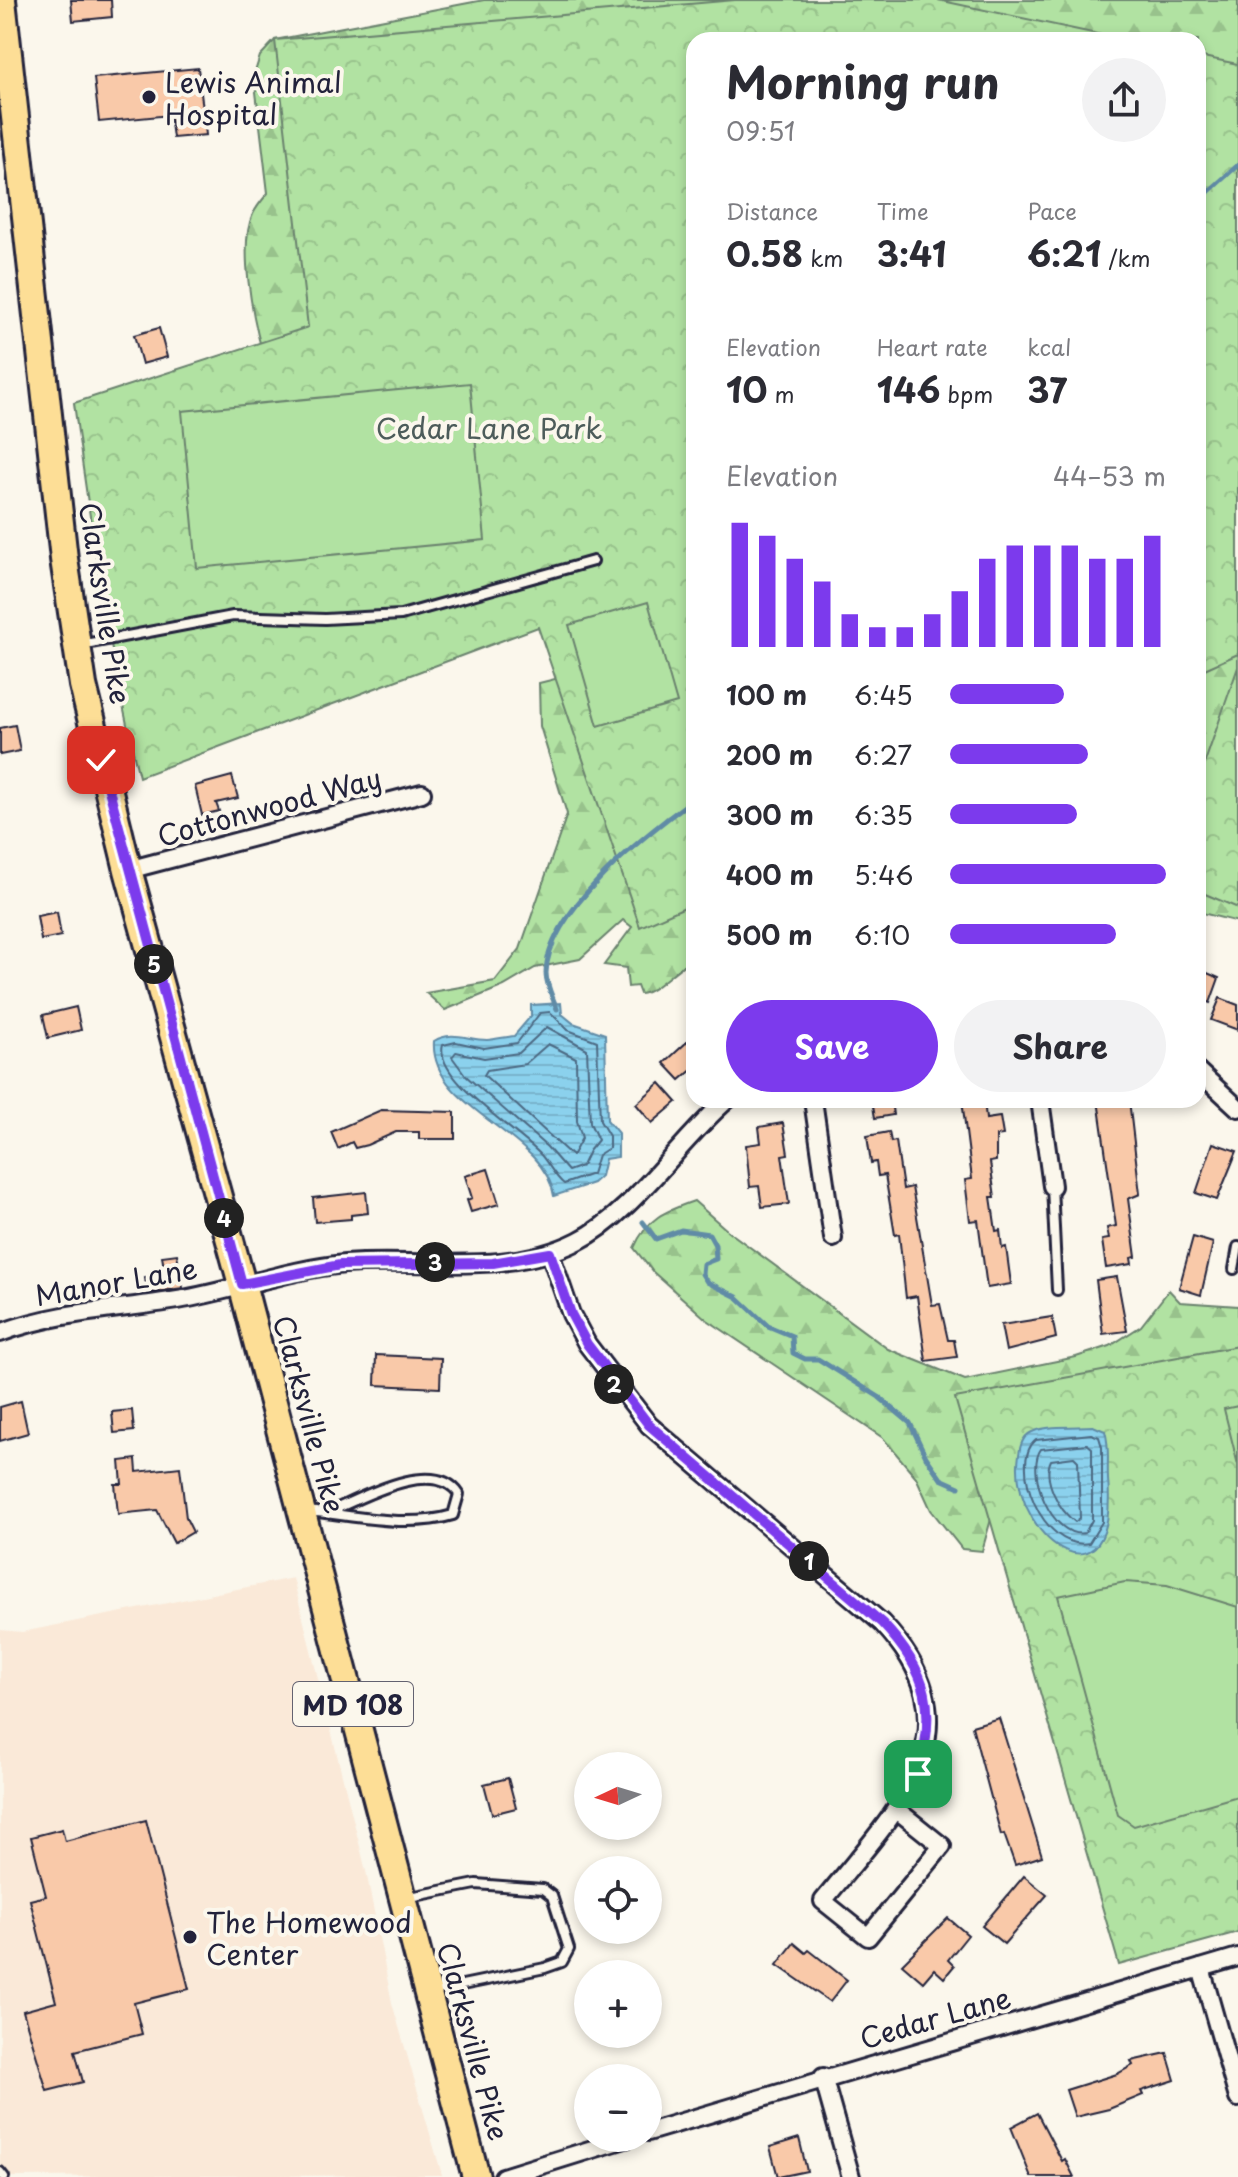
<!DOCTYPE html>
<html lang="en">
<head>
<meta charset="utf-8">
<style>
  body { margin:0; font-family:"Playpen Sans",sans-serif; background:#f2f2f3; color:#2b2b33; height:100vh; display:flex; flex-direction:column; font-size:30px; white-space:nowrap }
  * { box-sizing:border-box; margin:0 }
  p { font-size:26px; color:#7c7c81 }
  .icon { flex:none; width:44px; height:44px; fill:none; stroke:currentColor; stroke-width:2; stroke-linecap:round; stroke-linejoin:round }
  .map { position:relative; flex:1; overflow:hidden }
  .side { position:absolute; left:686px; top:32px; width:520px; height:1076px; display:flex; flex-direction:column; background:#fff; border-radius:24px; box-shadow:0 4px 12px #0003 }
  .side>* { flex:none }
  .needle { width:52px; rotate:266deg }
  .tools { position:absolute; left:574px; top:1752px; display:grid; gap:16px }
  .tools a { display:grid; place-items:center; width:88px; height:88px; border-radius:50%; background:#fff; box-shadow:0 4px 12px #0003; font-size:40px }
  .pin { position:absolute; display:grid; place-items:center; width:68px; height:68px; color:#fff; margin:-34px; border-radius:16px; box-shadow:0 4px 12px #0006 }
  .km { position:absolute; width:40px; height:40px; margin:-20px; border-radius:50%; background:#222; color:#fff; font-size:22px; line-height:40px; text-align:center }
  .round { display:grid; place-items:center; flex:none; width:84px; height:84px; border-radius:42px; background:#f2f2f3 }
  .overview { display:flex; align-items:center; justify-content:space-between; height:136px; padding:0 40px }
  h1 { font-size:44px; font-weight:700; line-height:60px }
  .metrics { display:grid; grid-template-columns:repeat(3,1fr); gap:12px; height:136px; padding:8px 40px }
  .metrics div { display:grid; align-content:center }
  .metrics b { font-size:34px; font-weight:700 }
  .metrics small { font-size:22px; font-weight:400 }
  .metrics p { font-size:22px }
  .chart { height:224px; padding:16px 40px }
  .chart p { display:flex; justify-content:space-between }
  .chart svg { width:100%; height:144px; margin-top:8px; stroke:#7c3aed; stroke-width:6 }
  .cta { display:flex; gap:16px; margin-top:auto; padding:16px 40px }
  .cta a { flex:1; height:92px; border-radius:48px; background:#7c3aed; color:#fff; font-size:32px; font-weight:700; line-height:92px; text-align:center }
  .cta a+a { background:#f2f2f3; color:#2b2b33 }
  ul { padding:0 40px; list-style:none; font-size:26px }
  li { display:grid; grid-template-columns:128px 96px 1fr; align-items:center; height:60px }
  li i { height:20px; border-radius:10px; background:#7c3aed }
  .map>svg:first-child { display:block }
  .built { fill:#fae9d8 }
  .forest { fill:url(#forest-firs); stroke:#6a826e; stroke-width:2 }
  .park { fill:url(#park-crowns); stroke:#6a826e; stroke-width:2 }
  .garden { fill:#b1e2a2; stroke:#6a826e; stroke-width:2 }
  .water { fill:url(#water-rules); stroke:#618ba6; stroke-width:2 }
  .lines { fill:none; stroke-linecap:round; stroke-linejoin:round }
  .shore { stroke:#4c6882; stroke-width:2 }
  .stream { stroke:#618ba6; stroke-width:5 }
  .building { fill:#f9c9a9; stroke:#22223b; stroke-width:2 }
  .service-casing { stroke:#22223b; stroke-width:14 }
  .minor-casing { stroke:#22223b; stroke-width:22 }
  .primary-casing { stroke:#22223b; stroke-width:32 }
  .service { stroke:#fbf7ec; stroke-width:8 }
  .minor { stroke:#fbf7ec; stroke-width:16 }
  .primary { stroke:#fdde96; stroke-width:26 }
  .route-casing { stroke:#fff; stroke-width:16 }
  .route { stroke:#7c3aed; stroke-width:10 }
  .poi-dot { fill:#22223b; stroke:#fbf7ec; stroke-width:3 }
  .labels { text-anchor:middle; dominant-baseline:central; stroke-width:8; stroke-linejoin:round; paint-order:stroke }
  .shield { fill:#fbf7ec; stroke:#636270; stroke-width:2 }
  .shield-label { font-size:26px; font-weight:bold; fill:#22223b }
  .poi-label { font-size:28px; fill:#22223b; stroke:#fbf7ec; text-anchor:start }
  .park-label { font-size:28px; fill:#4d5c5a; stroke:#fbf7ec }
  .street-label { font-size:28px; fill:#22223b; stroke:#fbf7ec }
</style>
</head>
<body>
<div class="map">
<svg width="1238" height="2177" viewBox="0 0 1238 2177">
  <defs>
    <pattern id="forest-firs" width="22" height="20" patternUnits="userSpaceOnUse" patternTransform="scale(2)"><rect width="22" height="20" fill="#b1e2a2"/><path d="M5 1l3.5 6h-7zM16 11l3.5 6h-7z" fill="#98c28c"/></pattern>
    <pattern id="park-crowns" width="20" height="18" patternUnits="userSpaceOnUse" patternTransform="scale(2)"><rect width="20" height="18" fill="#b1e2a2"/><path d="M2 6a3 3 0 1 1 6 0M12 15a3 3 0 1 1 6 0" fill="none" stroke="#98c28c"/></pattern>
    <pattern id="water-rules" width="6" height="5" patternUnits="userSpaceOnUse" patternTransform="scale(2)"><rect width="6" height="5" fill="#8bd1ed"/><path d="M0 2.5h6" fill="none" stroke="#78b3cc"/></pattern>
  </defs>
  <rect width="100%" height="100%" fill="#fbf7ec"/>
  <filter id="ink" filterUnits="userSpaceOnUse"><feTurbulence type="fractalNoise" baseFrequency=".0125" numOctaves="2"/><feDisplacementMap in="SourceGraphic" scale="16" xChannelSelector="R" yChannelSelector="G"/><feConvolveMatrix kernelMatrix="1 2 1 2 8 2 1 2 1" color-interpolation-filters="sRGB"/></filter>
  <g filter="url(#ink)">
    <path class="built" d="M293 1578 366 1871 392 2003 442 2175 0 2177V1630L22 1632Z"/>
    <g class="forest">
      <path d="M484 0H1238V922L1198 912V40H694L507 238 262 351C253 318 238 245 253 214 257 206 263 199 268 193L254 75 260 56 275 40Z"/>
      <path d="M694 644V958C678 966 655 993 640 994L637 986 628 987 626 968 604 965 632 927 623 920 580 959 535 968 504 986 445 1010 426 993 495 981 520 949 567 814 540 726 539 683Z"/>
      <path d="M694 1201 728 1231 888 1349 965 1380 1076 1357 1110 1346 1141 1326 1169 1290 1180 1302 1238 1306V1406L997 1498 982 1551 962 1549 931 1510 916 1477 883 1438 706 1319 653 1272 634 1248C647 1218 665 1211 694 1201Z"/>
    </g>
    <g class="park">
      <path d="M735 0H938L1125 40H694V903L640 927 538 627 139 777C109 653 91 529 74 403L308 327 275 40Z"/>
      <path d="M1198 56 1238 64V654L1198 672Z"/>
      <path d="M1238 667V908L1198 891V782Z"/>
      <path d="M1238 1346V1932L1119 1965 955 1398Z"/>
    </g>
    <g class="garden">
      <path d="M470 383 485 540 197 568 182 411Z"/>
      <path d="M648 602 677 703 598 726 569 625Z"/>
      <path d="M1238 1406V1465L1224 1409Z"/>
      <path d="M1125 1582 1167 1585 1238 1607V1796L1134 1826 1118 1815 1058 1596Z"/>
    </g>
    <g class="water">
      <path d="M561 1003 562 1014 573 1023 605 1034 607 1120 618 1133V1157L605 1159 601 1176 593 1183 554 1196C545 1133 429 1109 434 1041 453 1030 467 1040 487 1040 496 1039 506 1037 514 1036L531 1016V1005Z"/>
      <path d="M1093 1426 1105 1431C1110 1448 1107 1462 1108 1479 1119 1611 1015 1543 1018 1464 1019 1452 1020 1437 1032 1432 1048 1425 1075 1427 1093 1426Z"/>
    </g>
    <g class="lines">
      <g class="shore">
        <path d="M550 1012 568 1030 597 1041 600 1121 609 1136V1148L598 1155 592 1174 564 1184C555 1177 549 1164 541 1155 519 1131 433 1078 443 1045L456 1042 484 1048 517 1043 540 1013Z"/>
        <path d="M547 1027 587 1049 590 1123 598 1140 589 1151 582 1166 568 1171 547 1147 466 1076 452 1057 456 1052 484 1058 519 1053Z"/>
        <path d="M548 1044 576 1058 577 1121 582 1138 572 1156 484 1075 487 1070 525 1064Z"/>
        <path d="M1091 1434 1099 1437 1102 1447V1522L1089 1543C1042 1552 1008 1462 1036 1440Z"/>
        <path d="M1087 1444 1092 1448V1520L1085 1533C1052 1540 1025 1471 1041 1449Z"/>
        <path d="M1074 1457 1078 1461 1080 1518 1075 1522C1059 1510 1042 1479 1051 1460Z"/>
      </g>
      <g class="stream">
        <path d="M1198 214 1205 195 1238 165"/>
        <path d="M557 1009C553 998 546 985 546 973 547 911 647 833 694 799"/>
        <path d="M643 1222 656 1239 681 1230 709 1234 715 1245 716 1259 703 1264 702 1274 707 1282 737 1297 768 1326 792 1336 793 1353 805 1359H818L879 1397 910 1423 926 1457 941 1479 959 1487"/>
      </g>
    </g>
    <g class="building">
      <path d="M71 0H111L112 17 73 21Z"/>
      <path d="M198 68 206 135 173 138 170 115 99 122 94 78Z"/>
      <path d="M159 328 167 357 142 364 134 335Z"/>
      <path d="M15 725 20 751 0 755V728Z"/>
      <path d="M232 776 238 798 216 803 219 811 202 815 195 786Z"/>
      <path d="M57 912 61 936 41 940 37 916Z"/>
      <path d="M1198 969 1219 978 1210 1003 1198 998Z"/>
      <path d="M1220 998 1238 1005V1030L1211 1020Z"/>
      <path d="M76 1007 81 1030 48 1038 43 1015Z"/>
      <path d="M687 1042 694 1049V1068L680 1080 664 1063Z"/>
      <path d="M660 1083 677 1102 652 1123 636 1104Z"/>
      <path d="M872 1100H891L893 1115 875 1118Z"/>
      <path d="M962 1100H984L986 1119 1000 1117 1003 1135 996 1136V1161L990 1162 995 1197H991L996 1231 1000 1230 1002 1248 1006 1247 1011 1284 987 1288 978 1220 970 1221 965 1180 972 1179Z"/>
      <path d="M1098 1100H1129L1140 1194 1128 1199 1136 1257 1131 1258 1132 1264 1106 1268 1102 1240 1109 1239 1107 1228 1116 1226Z"/>
      <path d="M381 1110 455 1112V1139H419V1132H396L367 1145 355 1148 352 1142 338 1149 331 1132Z"/>
      <path d="M783 1123 788 1154 782 1155 789 1204 762 1207 759 1186 750 1187 746 1145 761 1143 759 1127Z"/>
      <path d="M889 1132 891 1142 896 1141 903 1189 912 1187 932 1305 940 1304 948 1340H954L957 1357 926 1361 917 1296 906 1298 899 1234 895 1235 885 1175 878 1176 876 1162 871 1163 867 1136Z"/>
      <path d="M1213 1143 1237 1151 1217 1200 1196 1193Z"/>
      <path d="M488 1169 499 1204 471 1212 467 1200 472 1198 465 1176Z"/>
      <path d="M366 1192 368 1213 351 1215V1219L315 1222 313 1198Z"/>
      <path d="M1193 1237 1213 1243 1201 1295 1179 1288Z"/>
      <path d="M177 1254 183 1288 147 1293 145 1277 165 1274 162 1256Z"/>
      <path d="M1117 1277 1127 1331 1103 1334 1096 1280Z"/>
      <path d="M1052 1317 1056 1338 1006 1351 1001 1325Z"/>
      <path d="M376 1355 441 1358 440 1388 375 1385Z"/>
      <path d="M21 1401 28 1433 0 1441V1407Z"/>
      <path d="M132 1410 134 1431 114 1433 112 1412Z"/>
      <path d="M136 1459 137 1472 180 1467 186 1518 193 1532 174 1543 157 1510 118 1514 115 1484H122L120 1461Z"/>
      <path d="M999 1718 1042 1856 1015 1865 1004 1834 1001 1835 972 1726Z"/>
      <path d="M508 1778 516 1808 492 1814 484 1784Z"/>
      <path d="M146 1820 189 1989 134 2003 142 2034 75 2051 83 2082 47 2091 23 2011 56 2002 30 1900 46 1896 31 1837 62 1829 65 1841Z"/>
      <path d="M1024 1876 1047 1895 1004 1944 982 1926Z"/>
      <path d="M948 1918 968 1935 948 1960 954 1966 944 1978 934 1969 923 1982 902 1964Z"/>
      <path d="M794 1943 806 1953 809 1950 847 1980 830 2002 777 1965Z"/>
      <path d="M1167 2053 1175 2080 1141 2091 1143 2095 1109 2109 1075 2117 1066 2090 1117 2074 1133 2065 1131 2061Z"/>
      <path d="M1037 2113 1062 2161 1065 2159 1074 2177H1031L1011 2127Z"/>
      <path d="M799 2138 807 2171 778 2177 770 2147Z"/>
    </g>
    <g class="lines">
      <g class="service-casing">
        <g id="service">
          <path d="M80 645 233 616 325 619 401 615 593 561"/>
          <path d="M1052 1186 1057 1290"/>
          <path d="M1234 1269 1238 1247"/>
          <path d="M307 1511C353 1515 407 1529 453 1515L459 1494C434 1456 359 1499 327 1513"/>
          <path d="M405 1898 476 1884 543 1889 552 1896 569 1949 562 1962 545 1968 433 1991"/>
          <path d="M0 2172 4 2177"/>
        </g>
      </g>
      <g class="minor-casing">
        <g id="minor">
          <path d="M128 870 422 793"/>
          <path d="M1198 1071 1238 1108"/>
          <path d="M813 1100 833 1238"/>
          <path d="M1040 1100 1052 1186"/>
          <path d="M550 1253 571 1314 587 1344 649 1425 882 1623C984 1731 895 1812 823 1901L868 1937 942 1846 897 1810"/>
          <path d="M0 1333C59 1311 117 1310 178 1300 234 1291 288 1269 345 1264 422 1258 507 1277 578 1241 634 1213 677 1143 727 1100"/>
          <path d="M1201 1968 1238 2098"/>
          <path d="M823 2077 851 2177"/>
          <path d="M648 2132 1238 1957"/>
          <path d="M503 2177 628 2138"/>
        </g>
      </g>
      <g class="primary-casing">
        <path id="primary" d="M2 0 64 559 83 685 128 870 242 1284 476 2177"/>
      </g>
      <use href="#service" class="service"/>
      <use href="#minor" class="minor"/>
      <use href="#primary" class="primary"/>
    </g>
  </g>
  <g class="lines" filter="url(#ink)">
    <g class="route-casing">
      <path id="route" d="M101 760 242 1284 340 1265 493 1263 550 1253 571 1314 587 1344 649 1425 882 1623C929 1672 937 1710 918 1774"/>
    </g>
    <use href="#route" class="route"/>
  </g>
  <g class="poi-dot">
    <circle cx="149" cy="97" r="8"/>
    <circle cx="190" cy="1937" r="8"/>
  </g>
  <g class="labels">
    <rect class="shield" x="293" y="1682" width="120" height="44" rx="6"/>
    <g class="shield-label">
      <text x="353" y="1704">MD 108</text>
    </g>
    <g class="poi-label">
      <text x="165" y="81">Lewis Animal<tspan x="165" dy="32">Hospital</tspan></text>
      <text x="206" y="1921">The Homewood<tspan x="206" dy="32">Center</tspan></text>
    </g>
    <g class="park-label">
      <text x="489" y="427">Cedar Lane Park</text>
    </g>
    <g class="street-label">
      <text transform="translate(106 603) rotate(81)">Clarksville Pike</text>
      <text transform="translate(269 806) rotate(-15)">Cottonwood Way</text>
      <text transform="translate(116 1281) rotate(-10)">Manor Lane</text>
      <text transform="translate(310 1414) rotate(75)">Clarksville Pike</text>
      <text transform="translate(935 2017) rotate(-16)">Cedar Lane</text>
      <text transform="translate(474 2041) rotate(75)">Clarksville Pike</text>
    </g>
  </g>
</svg>
<div class="tools">
<a><svg class="needle" viewBox="-14 -14 28 28"><path d="M0-13l5 13h-10z" fill="#e53935"/><path d="M0 13l5-13h-10z" fill="#7c7c81"/></svg></a>
<a><svg class="icon" aria-label="locate" viewBox="0 0 24 24"><circle cx="12" cy="12" r="6"/><path d="M12 2v4M12 18v4M2 12h4M18 12h4"/></svg></a>
<a>+</a>
<a>−</a>
</div>
<div class="pin" style="left:918px;top:1774px;background:#1e9e55"><svg class="icon" aria-label="arrive" viewBox="0 0 24 24"><path d="M6 21V4h12l-3 4 3 4H6"/></svg></div>
<div class="pin" style="left:101px;top:760px;background:#d93025"><svg class="icon" aria-label="check" viewBox="0 0 24 24"><path d="M5 12l5 5 9-10"/></svg></div>
<b class="km" style="left:809px;top:1561px">1</b>
<b class="km" style="left:614px;top:1384px">2</b>
<b class="km" style="left:435px;top:1262px">3</b>
<b class="km" style="left:224px;top:1218px">4</b>
<b class="km" style="left:154px;top:964px">5</b>
<section class="side">
<div class="overview"><div><h1>Morning run</h1><p>09:51</p></div><a class="round"><svg class="icon" aria-label="share" viewBox="0 0 24 24"><path d="M12 15V3M7 8l5-5 5 5M5 13v7h14v-7"/></svg></a></div>
<div class="metrics">
<div><p>Distance</p><b>0.58<small> km</small></b></div>
<div><p>Time</p><b>3:41</b></div>
<div><p>Pace</p><b>6:21<small> /km</small></b></div>
</div>
<div class="metrics">
<div><p>Elevation</p><b>10<small> m</small></b></div>
<div><p>Heart rate</p><b>146<small> bpm</small></b></div>
<div><p>kcal</p><b>37</b></div>
</div>
<div class="chart"><p><span>Elevation</span>44–53 m</p>
<svg viewBox="0 0 160 44" preserveAspectRatio="none"><path d="M5 44V6M15 44V10M25 44V17M35 44V24M45 44V34M55 44V38M65 44V38M75 44V34M85 44V27M95 44V17M105 44V13M115 44V13M125 44V13M135 44V17M145 44V17M155 44V10"/></svg>
</div>
<ul>
<li><b>100 m</b>6:45<i style="width:53%"></i></li>
<li><b>200 m</b>6:27<i style="width:64%"></i></li>
<li><b>300 m</b>6:35<i style="width:59%"></i></li>
<li><b>400 m</b>5:46<i style="width:100%"></i></li>
<li><b>500 m</b>6:10<i style="width:77%"></i></li>
</ul>
<div class="cta"><a>Save</a><a>Share</a></div>
</section>
</div>
</body>
</html>
